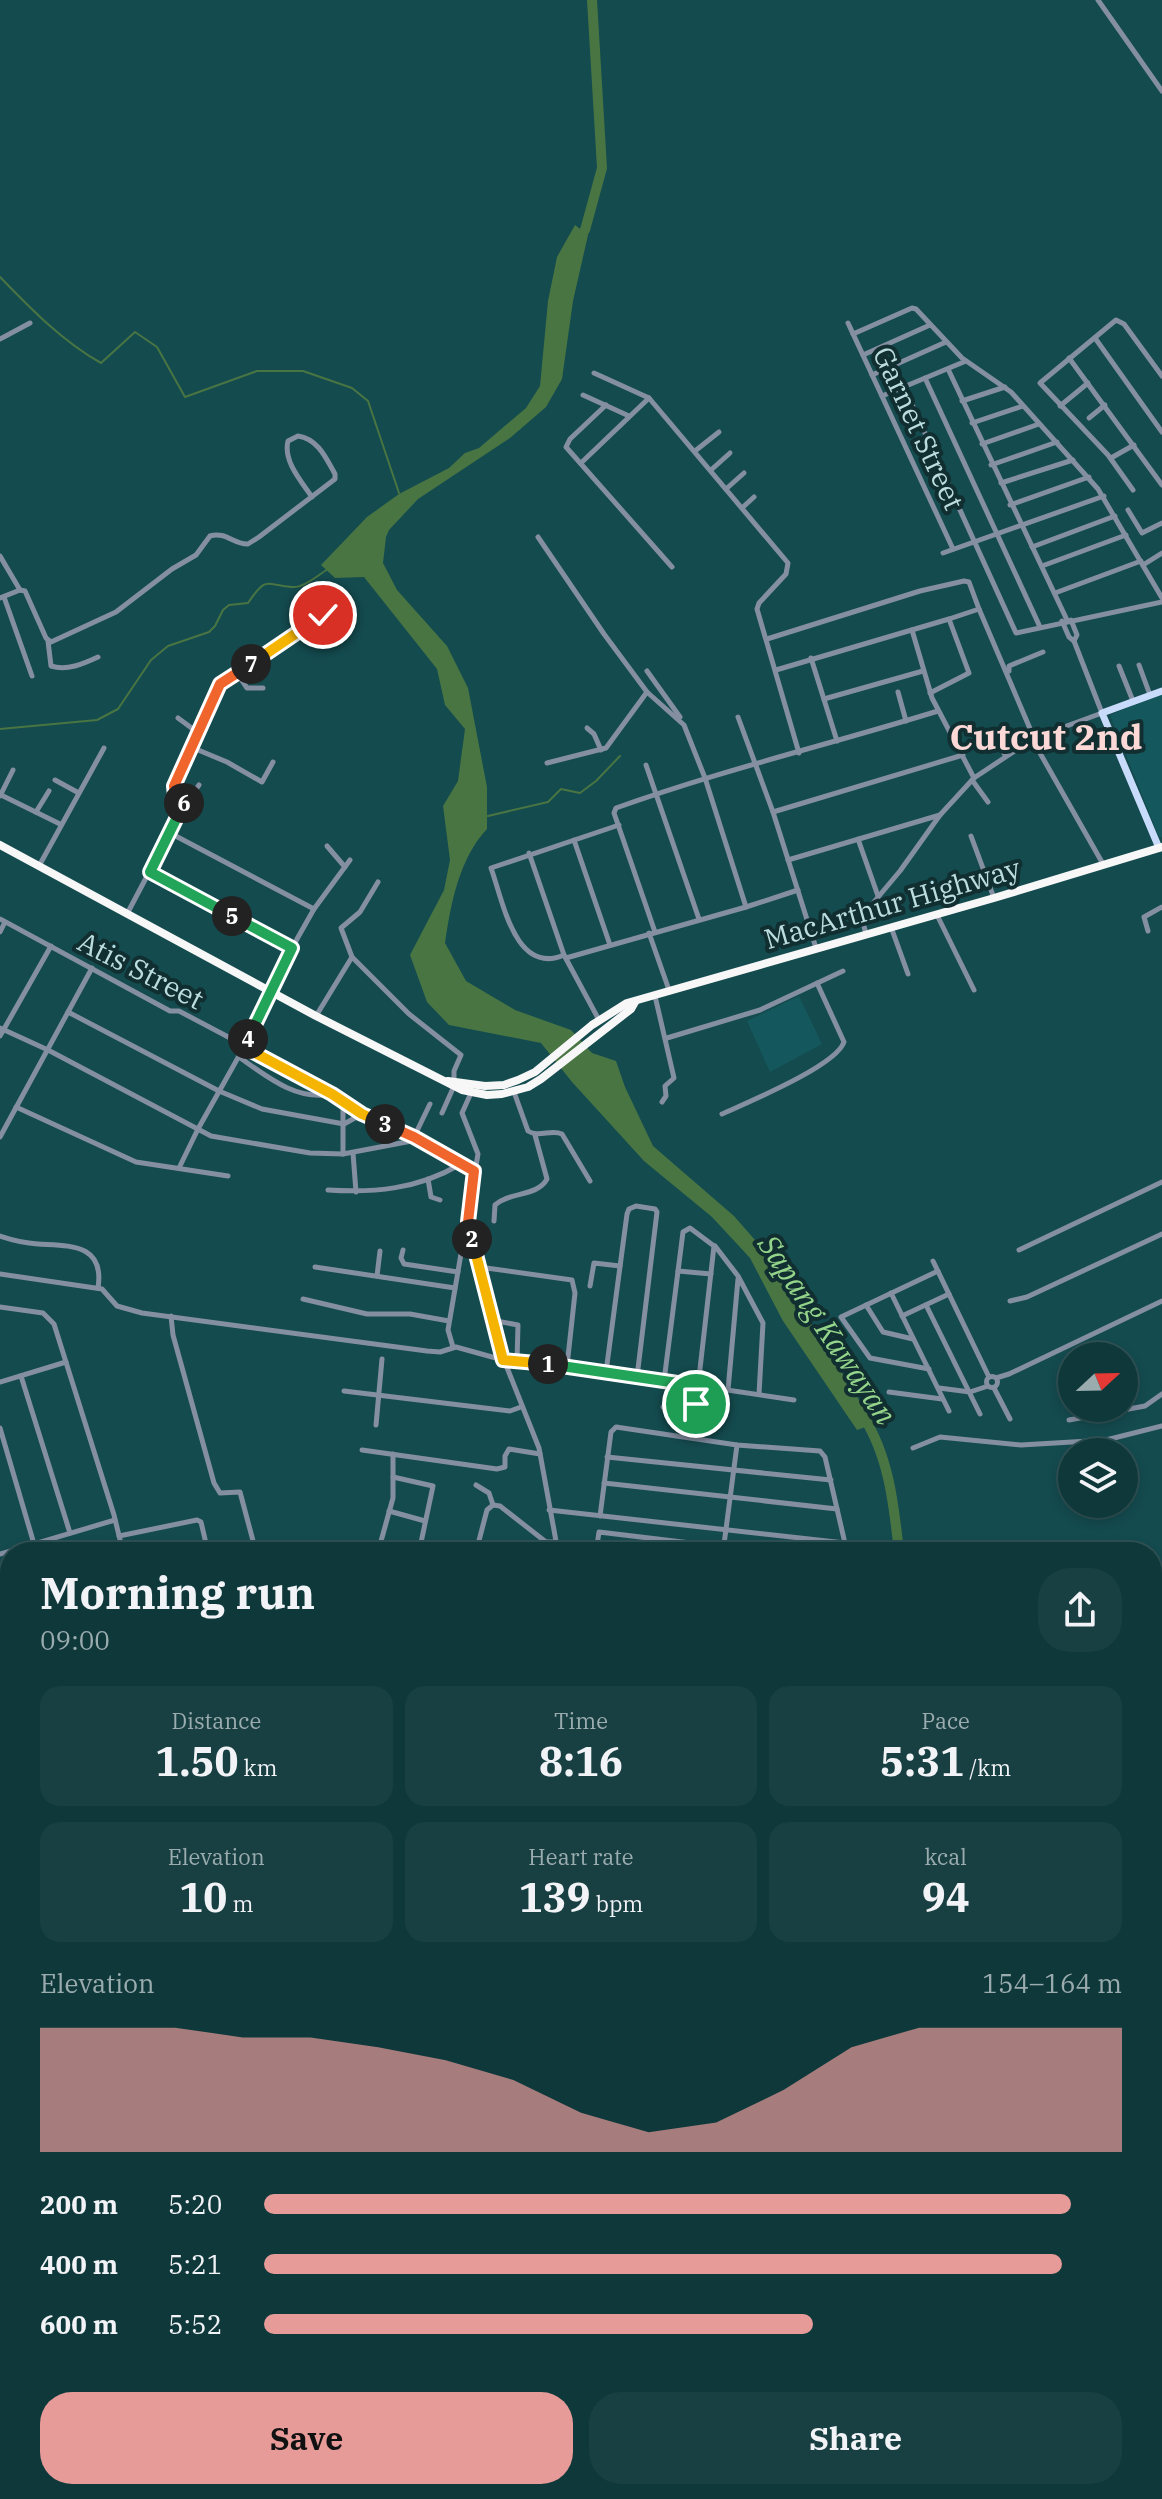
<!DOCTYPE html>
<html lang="en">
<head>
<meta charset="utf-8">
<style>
  body { margin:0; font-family:"IBM Plex Serif",serif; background:#183f42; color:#f1f3f6; height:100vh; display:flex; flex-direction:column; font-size:30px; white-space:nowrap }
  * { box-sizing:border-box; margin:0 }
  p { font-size:26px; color:#9bacaf }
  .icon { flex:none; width:44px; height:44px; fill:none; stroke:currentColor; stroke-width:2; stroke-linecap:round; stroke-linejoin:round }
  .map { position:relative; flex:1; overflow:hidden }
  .sheet { position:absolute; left:0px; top:1542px; width:1162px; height:958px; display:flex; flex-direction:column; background:#0f383b; border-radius:32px 32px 0 0; box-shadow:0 4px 12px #0003,0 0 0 2px #2f5255 }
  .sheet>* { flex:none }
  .needle { width:52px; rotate:68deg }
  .controls { position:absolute; left:1058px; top:1342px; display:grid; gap:16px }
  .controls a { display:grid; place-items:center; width:80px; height:80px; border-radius:50%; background:#0f383b; box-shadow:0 4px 12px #0003,0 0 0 2px #2f5255; font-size:40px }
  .pin { position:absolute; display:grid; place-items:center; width:68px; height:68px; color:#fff; margin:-34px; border:4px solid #fff; border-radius:50%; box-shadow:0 2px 8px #0007 }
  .km { position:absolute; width:40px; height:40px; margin:-20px; border-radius:50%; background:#222; color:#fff; font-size:22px; line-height:40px; text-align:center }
  .round { display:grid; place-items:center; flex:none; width:84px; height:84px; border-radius:32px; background:#183f42 }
  .summary { display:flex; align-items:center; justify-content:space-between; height:136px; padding:0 40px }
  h1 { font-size:44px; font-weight:700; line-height:60px }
  .stats { display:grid; grid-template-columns:repeat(3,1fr); gap:12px; height:136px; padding:8px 40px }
  .stats div { display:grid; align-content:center; border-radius:20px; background:#183f42; text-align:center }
  .stats b { font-size:40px; font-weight:700 }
  .stats small { font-size:22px; font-weight:400 }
  .stats p { font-size:22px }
  .chart { height:224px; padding:16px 40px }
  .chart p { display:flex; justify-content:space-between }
  .chart svg { width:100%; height:144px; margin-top:8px; fill:#e69b98; opacity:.7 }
  .primary-button { display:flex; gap:16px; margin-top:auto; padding:16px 40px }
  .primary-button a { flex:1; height:92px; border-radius:32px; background:#e69b98; color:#111; font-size:32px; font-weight:700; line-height:92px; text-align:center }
  .primary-button a+a { background:#183f42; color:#f1f3f6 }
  ul { padding:0 40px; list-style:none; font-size:26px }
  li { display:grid; grid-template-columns:128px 96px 1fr; align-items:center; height:60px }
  li i { height:20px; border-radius:10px; background:#e69b98 }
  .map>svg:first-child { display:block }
  .built { fill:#14585d }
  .water { fill:#497543 }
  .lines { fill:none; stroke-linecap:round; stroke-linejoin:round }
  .stream { stroke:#497543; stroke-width:2 }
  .river { stroke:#497543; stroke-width:10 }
  .minor { stroke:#848fa2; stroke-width:5 }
  .major { stroke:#c8dbfa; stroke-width:7 }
  .highway { stroke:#f7f7f7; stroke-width:8 }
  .split-1-casing { stroke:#fff; stroke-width:16 }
  .split-2-casing { stroke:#fff; stroke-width:16 }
  .split-3-casing { stroke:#fff; stroke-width:16 }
  .split-4-casing { stroke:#fff; stroke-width:16 }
  .split-5-casing { stroke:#fff; stroke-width:16 }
  .split-6-casing { stroke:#fff; stroke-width:16 }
  .split-7-casing { stroke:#fff; stroke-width:16 }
  .split-8-casing { stroke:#fff; stroke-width:16 }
  .split-1 { stroke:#22a559; stroke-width:10 }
  .split-2 { stroke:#f5b400; stroke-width:10 }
  .split-3 { stroke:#f0652b; stroke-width:10 }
  .split-4 { stroke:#f5b400; stroke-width:10 }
  .split-5 { stroke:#22a559; stroke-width:10 }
  .split-6 { stroke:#22a559; stroke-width:10 }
  .split-7 { stroke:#f0652b; stroke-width:10 }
  .split-8 { stroke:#f5b400; stroke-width:10 }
  .labels { text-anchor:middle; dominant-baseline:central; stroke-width:8; stroke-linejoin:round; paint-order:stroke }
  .street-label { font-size:28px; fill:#bcdde0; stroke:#112e30 }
  .water-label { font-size:30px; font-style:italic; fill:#94d58b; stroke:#112e30 }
  .district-label { font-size:36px; font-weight:bold; fill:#fcd8d6; stroke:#112e30 }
</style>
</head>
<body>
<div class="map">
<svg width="1162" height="2499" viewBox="0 0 1162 2499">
  <rect width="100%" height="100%" fill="#144b4f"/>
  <g class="built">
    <path d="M1162 694V837H1159L1110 715Z"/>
    <path d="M799 996 822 1044 770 1072 747 1021Z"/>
    <path d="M792 2490H1056L1055 2499H791Z"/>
  </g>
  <path class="water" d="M575 225 588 235 573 301 562 379 546 407 510 438 418 499 389 530 386 537 383 563 397 590 447 646 468 688 487 787V829C459 859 451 903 445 943L466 981 515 1010 571 1030 592 1053 616 1061 625 1087 653 1146 734 1216 755 1240 788 1286 874 1424 857 1430 783 1321 750 1258 712 1217 644 1161 572 1082 541 1043 449 1025 427 1002 410 955 444 890 450 860 443 806 458 781 465 729 445 705 437 669 364 577 335 578 321 565 367 517 399 494 449 468 465 453 479 448 526 408 540 386 548 301 557 257Z"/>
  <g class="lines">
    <g class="stream">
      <path d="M0 277C30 308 63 342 101 363L135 332 157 347 185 397 257 371H303L352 388 368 401 399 493"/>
      <path d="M0 729 97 720 118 709 151 660 168 646 209 632 215 626 223 610 229 605 248 603C267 575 265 585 292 587 304 588 318 575 328 569"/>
      <path d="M488 816 548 802 561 789 580 793 596 781 620 756"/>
    </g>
    <g class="river">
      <path d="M578 240 585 230 602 168 592 0"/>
      <path d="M863 1416C889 1456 894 1506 899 1552"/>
      <path d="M1088 2490V2499"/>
    </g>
    <g class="minor">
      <path d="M1098 0 1162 91"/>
      <path d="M848 323 953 549"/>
      <path d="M853 334 912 308 916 309 962 358 1011 392 1098 489 1162 598"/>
      <path d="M1095 338 1162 432"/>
      <path d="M0 339 30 323"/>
      <path d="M863 355 930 325"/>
      <path d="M1069 358 1162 485"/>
      <path d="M948 369 1067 620"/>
      <path d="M594 373 649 398 788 563 786 574 759 603 757 609 799 753"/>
      <path d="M872 375 946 342"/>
      <path d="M925 378 1040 627"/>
      <path d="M904 387 1016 633 1162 602"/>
      <path d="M583 395 629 416"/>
      <path d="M882 396 966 361"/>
      <path d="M962 401 1005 387"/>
      <path d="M606 405 570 439 566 447 672 567"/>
      <path d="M1060 406 1088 383"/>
      <path d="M1089 418 1105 405"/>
      <path d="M972 423 1023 406"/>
      <path d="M982 444 1039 424"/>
      <path d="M695 451 719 432"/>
      <path d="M1111 458 1134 445"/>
      <path d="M581 463 649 398"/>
      <path d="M991 465 1057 442"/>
      <path d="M711 470 730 453"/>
      <path d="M1001 483 1073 460"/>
      <path d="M726 489 744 473"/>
      <path d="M1133 490 1108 455 1040 383 1116 320 1124 324 1162 376"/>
      <path d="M1010 505 1089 477"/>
      <path d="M742 508 754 497"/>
      <path d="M1128 510 1142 533 1162 523"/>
      <path d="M538 537 604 634 647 692 684 725 705 778 746 907"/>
      <path d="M1032 547 1115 516"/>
      <path d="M943 553 1104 496"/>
      <path d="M0 556 20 590"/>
      <path d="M1143 565 1162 553"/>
      <path d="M1042 566 1126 535"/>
      <path d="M1055 593 1141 561"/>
      <path d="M4 597 32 676"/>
      <path d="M0 598 20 590 25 591 46 638 51 642 116 612 172 569 196 555 210 536C226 531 234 545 248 544L259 537 335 479V474C326 458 318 439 298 436L288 441C283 461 301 481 312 497"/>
      <path d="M1071 620 1077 635 1074 641"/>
      <path d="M912 630 932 698 974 778"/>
      <path d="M767 639 920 591 964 581 969 582 979 609"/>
      <path d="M48 641 51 666C67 671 83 664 98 657"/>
      <path d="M811 658 837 741"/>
      <path d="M1139 665 1150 695"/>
      <path d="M1119 666 1133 701"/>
      <path d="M776 670 949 619"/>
      <path d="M647 671 680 717"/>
      <path d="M1009 671V666L1043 652"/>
      <path d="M237 673 247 688H263"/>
      <path d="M898 692 906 721"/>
      <path d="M930 693 969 673 949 619 979 609 1034 738"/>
      <path d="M824 699 923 671"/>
      <path d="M738 717 773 812 816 948"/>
      <path d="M178 718 197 732"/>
      <path d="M587 728 594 734 601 750"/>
      <path d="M993 736 1005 755"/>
      <path d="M1032 739 1103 864"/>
      <path d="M191 747 227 762 262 782 273 762"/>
      <path d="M547 763 606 748 647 692"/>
      <path d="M646 765 699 919"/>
      <path d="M55 780 77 792"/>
      <path d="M972 780 988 802"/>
      <path d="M1 795 60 824"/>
      <path d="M0 796 13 770"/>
      <path d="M185 804 199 785"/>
      <path d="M36 812 49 791"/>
      <path d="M773 812 963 755"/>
      <path d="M170 833 314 909"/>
      <path d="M971 836 994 898"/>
      <path d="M858 839 878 896"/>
      <path d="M574 840 610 945"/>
      <path d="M327 846 345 867"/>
      <path d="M529 853 564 955 599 1020"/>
      <path d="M788 860 940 815"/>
      <path d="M39 866 104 748"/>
      <path d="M150 872 292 948"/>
      <path d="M127 914 185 804 175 795 174 786 220 684 323 615"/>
      <path d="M937 915 974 990"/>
      <path d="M0 919 170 1011H179L287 1068 343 1100 362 1114 414 1137 474 1171"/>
      <path d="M891 927 908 974"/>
      <path d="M1148 931 1144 917 1162 907"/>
      <path d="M0 932 5 922"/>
      <path d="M655 932 614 813 616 808C722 770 831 744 938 711"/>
      <path d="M649 933 669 990"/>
      <path d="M866 934 862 919 863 915 900 871 940 815 974 778 1034 738 1102 713 1074 641 1069 637 1062 621"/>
      <path d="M564 955C515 976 503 901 491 868L619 825"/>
      <path d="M352 957 341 928 360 912 378 882"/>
      <path d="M566 958 746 907 798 890"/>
      <path d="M655 996 674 1078 665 1086 666 1096 662 1102"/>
      <path d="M68 1012 219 1091 262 1109 344 1124 362 1114"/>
      <path d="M316 1016 352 957 409 1014 461 1055 454 1071V1081"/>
      <path d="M0 1028 48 1050 211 1136 310 1153 343 1154 417 1140"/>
      <path d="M0 1036 51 946"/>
      <path d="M667 1038 760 1010 843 971"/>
      <path d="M239 1057C266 1076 296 1101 331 1094"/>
      <path d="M514 1092 528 1131C539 1138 551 1129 562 1134L590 1181"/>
      <path d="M343 1100V1154"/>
      <path d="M16 1107 136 1162 228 1176"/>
      <path d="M442 1113 454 1086"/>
      <path d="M722 1114C748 1102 836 1066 844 1042L817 983"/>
      <path d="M0 1137 92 968"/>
      <path d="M414 1137 430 1104"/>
      <path d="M353 1153 356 1192"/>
      <path d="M179 1168 198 1129 244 1047 297 939 314 909 350 860"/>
      <path d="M428 1179 431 1197 440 1200"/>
      <path d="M328 1190C374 1193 418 1189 459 1165"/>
      <path d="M494 1221 495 1205C511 1191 537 1197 547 1179L535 1135"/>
      <path d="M468 1222 500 1350 539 1448 558 1552"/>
      <path d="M0 1236C12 1240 25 1243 38 1244 69 1246 105 1243 98 1288"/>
      <path d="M715 1246 738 1276 763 1323 759 1394"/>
      <path d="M403 1250 401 1258 404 1264 458 1272"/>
      <path d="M1019 1250 1162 1182"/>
      <path d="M933 1261 989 1377"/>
      <path d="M315 1267 455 1288"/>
      <path d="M479 1267 572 1280 575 1293 567 1366"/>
      <path d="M678 1271 711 1274"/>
      <path d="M0 1274 102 1289 117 1306 142 1313 427 1351 440 1352 456 1347 503 1360 567 1366 794 1400"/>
      <path d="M377 1276 380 1251"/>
      <path d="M590 1286 594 1263 620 1266"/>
      <path d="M891 1293 949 1411"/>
      <path d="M303 1299 367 1314H410L449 1321"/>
      <path d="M1010 1301 1027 1297 1162 1234"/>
      <path d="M866 1305 883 1332 913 1339"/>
      <path d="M926 1305 980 1414"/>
      <path d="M0 1307 43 1313 54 1324 114 1515 123 1552"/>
      <path d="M171 1316 173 1335 214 1483 220 1493 240 1492 256 1552"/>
      <path d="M902 1316 949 1294"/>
      <path d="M491 1320 518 1325 517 1361"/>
      <path d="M453 1347 448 1330 478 1154 462 1113 471 1093"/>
      <path d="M929 1369 870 1358 841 1317 938 1271"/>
      <path d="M606 1372 627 1214 629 1209 636 1206 655 1209 657 1212 637 1377"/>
      <path d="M21 1376 70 1533"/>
      <circle cx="992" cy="1382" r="5.5"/>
      <path d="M996 1378 1009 1374 1162 1301"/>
      <path d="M0 1382 66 1362"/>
      <path d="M939 1388 970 1392 988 1386"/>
      <path d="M994 1388 1010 1419"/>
      <path d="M728 1390 738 1279"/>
      <path d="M344 1391 510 1411 521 1407"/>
      <path d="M889 1392 942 1399"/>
      <path d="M663 1407 692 1409 696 1404 714 1246 690 1228 683 1232 664 1381"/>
      <path d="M1069 1420 1145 1406 1162 1394"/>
      <path d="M376 1425 382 1359"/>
      <path d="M0 1428 34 1544"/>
      <path d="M913 1448 940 1437 1021 1445 1106 1440 1162 1426"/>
      <path d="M362 1450 497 1469 505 1467V1456L509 1449 540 1454"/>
      <path d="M607 1457 831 1480"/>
      <path d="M393 1477 433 1486 419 1552"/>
      <path d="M604 1483 837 1509"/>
      <path d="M476 1485 489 1493 493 1505"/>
      <path d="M549 1510 845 1543"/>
      <path d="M389 1511 425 1521"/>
      <path d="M600 1516 611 1432 616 1427 737 1445 820 1451 825 1457 847 1552"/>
      <path d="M119 1536 197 1520 201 1522 208 1552"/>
      <path d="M378 1552 393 1498V1454"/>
      <path d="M476 1552 487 1510 493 1505 500 1506 546 1542H555"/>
      <path d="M540 1552 546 1542"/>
      <path d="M596 1552 599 1532 765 1552"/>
      <path d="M723 1552 737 1445"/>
      <path d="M0 1554 115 1520"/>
      <path d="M1152 1650 1162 1645"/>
      <path d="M0 1667 10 1670"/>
      <path d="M1152 1869 1162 1863"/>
      <path d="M1152 2359 1162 2355"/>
      <path d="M786 2490 789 2499"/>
    </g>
    <path class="major" d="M1159 848 1102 713 1162 691"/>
    <g class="highway">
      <path d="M0 845 316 1016 462 1090 487 1095 502 1094 528 1087 541 1079 631 1009 635 1002"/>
      <path d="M448 1081 485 1086 504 1085 518 1080 535 1072 592 1025 627 1003 994 898 1162 847"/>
    </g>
  </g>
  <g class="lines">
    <g class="split-1-casing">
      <path id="split-1" d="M548 1364 698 1386 696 1404"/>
    </g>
    <g class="split-2-casing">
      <path id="split-2" d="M472 1239 503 1360 548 1364"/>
    </g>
    <g class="split-3-casing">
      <path id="split-3" d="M385 1124 414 1137 474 1171 468 1222 472 1239"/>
    </g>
    <g class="split-4-casing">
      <path id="split-4" d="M248 1039 244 1047 332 1094 362 1114 385 1124"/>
    </g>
    <g class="split-5-casing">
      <path id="split-5" d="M232 916 292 948 248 1039"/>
    </g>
    <g class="split-6-casing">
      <path id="split-6" d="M184 803 150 872 232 916"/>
    </g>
    <g class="split-7-casing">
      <path id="split-7" d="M184 803 175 795 174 786 220 684 251 664"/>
    </g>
    <g class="split-8-casing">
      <path id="split-8" d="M251 664 323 615"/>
    </g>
    <use href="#split-1" class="split-1"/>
    <use href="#split-2" class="split-2"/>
    <use href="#split-3" class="split-3"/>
    <use href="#split-4" class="split-4"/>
    <use href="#split-5" class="split-5"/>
    <use href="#split-6" class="split-6"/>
    <use href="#split-7" class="split-7"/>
    <use href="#split-8" class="split-8"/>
  </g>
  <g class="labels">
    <g class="street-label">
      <text transform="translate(919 428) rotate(65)">Garnet Street</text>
      <text transform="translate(892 903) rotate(-16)">MacArthur Highway</text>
      <text transform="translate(141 970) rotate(27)">Atis Street</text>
    </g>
    <g class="water-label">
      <text transform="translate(828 1329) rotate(56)">Sapang Kawayan</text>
    </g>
    <g class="district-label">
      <text x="1046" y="736">Cutcut 2nd</text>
    </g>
  </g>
</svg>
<div class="controls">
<a><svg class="needle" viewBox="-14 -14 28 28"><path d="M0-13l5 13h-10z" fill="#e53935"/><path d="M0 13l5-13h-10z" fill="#9bacaf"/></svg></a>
<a><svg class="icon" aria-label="layers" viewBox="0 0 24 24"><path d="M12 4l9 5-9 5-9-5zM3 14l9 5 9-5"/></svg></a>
</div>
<div class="pin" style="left:696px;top:1404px;background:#1e9e55"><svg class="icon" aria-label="arrive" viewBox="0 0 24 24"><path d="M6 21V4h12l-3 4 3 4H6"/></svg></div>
<div class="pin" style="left:323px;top:615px;background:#d93025"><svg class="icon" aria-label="check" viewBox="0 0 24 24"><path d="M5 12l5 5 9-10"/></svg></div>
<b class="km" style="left:548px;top:1364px">1</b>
<b class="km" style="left:472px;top:1239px">2</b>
<b class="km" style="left:385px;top:1124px">3</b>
<b class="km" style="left:248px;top:1039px">4</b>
<b class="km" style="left:232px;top:916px">5</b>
<b class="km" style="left:184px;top:803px">6</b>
<b class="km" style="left:251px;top:664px">7</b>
<section class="sheet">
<div class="summary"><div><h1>Morning run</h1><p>09:00</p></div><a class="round"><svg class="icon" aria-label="share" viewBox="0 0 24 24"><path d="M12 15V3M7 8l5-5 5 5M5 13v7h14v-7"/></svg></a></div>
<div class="stats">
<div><p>Distance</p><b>1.50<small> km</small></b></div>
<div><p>Time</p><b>8:16</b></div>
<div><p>Pace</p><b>5:31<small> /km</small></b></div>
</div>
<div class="stats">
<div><p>Elevation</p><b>10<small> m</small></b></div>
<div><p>Heart rate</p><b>139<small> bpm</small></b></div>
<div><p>kcal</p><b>94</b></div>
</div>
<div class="chart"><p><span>Elevation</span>154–164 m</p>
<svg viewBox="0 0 160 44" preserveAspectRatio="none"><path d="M0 44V6L10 6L20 6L30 9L40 9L50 12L60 16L70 22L80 32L90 38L100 35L110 25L120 12L130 6L140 6L150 6L160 6V44z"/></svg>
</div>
<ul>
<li><b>200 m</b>5:20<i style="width:94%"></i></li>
<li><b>400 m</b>5:21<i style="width:93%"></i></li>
<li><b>600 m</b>5:52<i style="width:64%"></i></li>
</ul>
<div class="primary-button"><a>Save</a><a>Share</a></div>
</section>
</div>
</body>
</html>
